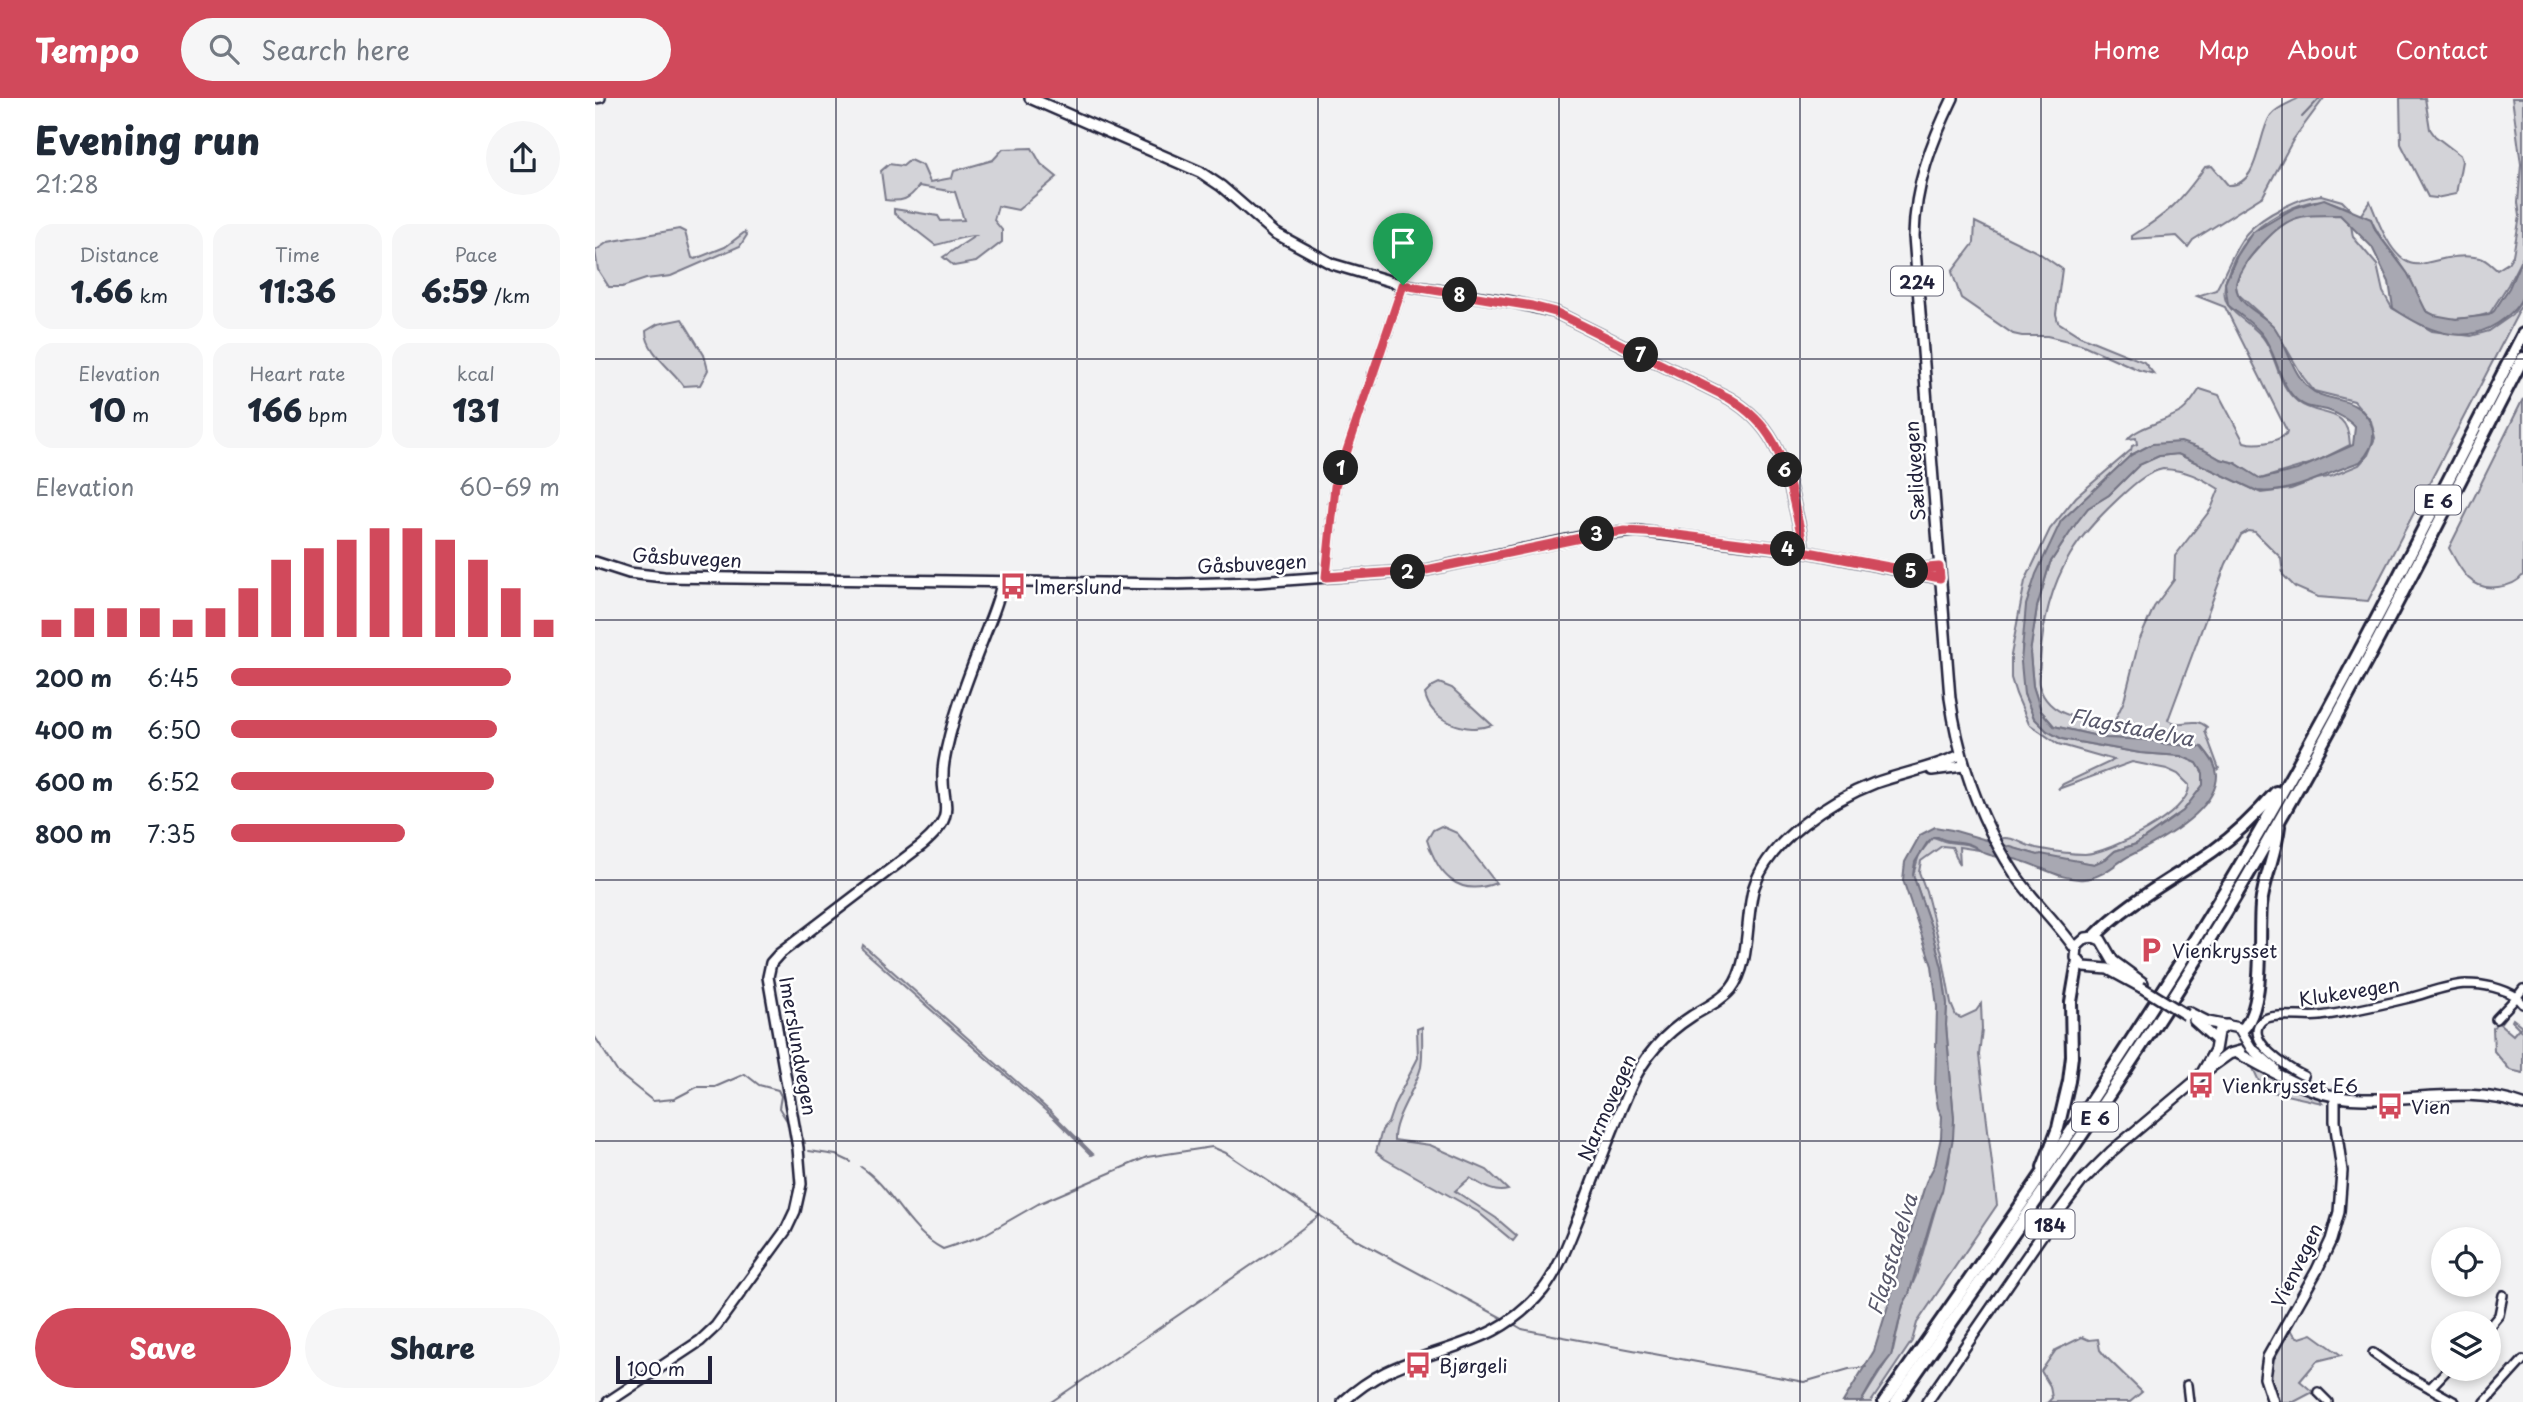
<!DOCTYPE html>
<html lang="en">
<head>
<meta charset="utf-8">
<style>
  body { margin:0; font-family:"Playpen Sans",sans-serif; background:#f6f6f7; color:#1f2937; height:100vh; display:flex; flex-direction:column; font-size:26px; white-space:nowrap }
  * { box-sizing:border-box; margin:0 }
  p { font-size:23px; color:#747a83 }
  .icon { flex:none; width:38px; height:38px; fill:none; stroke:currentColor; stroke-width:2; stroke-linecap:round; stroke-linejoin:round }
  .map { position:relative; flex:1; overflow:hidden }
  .side { display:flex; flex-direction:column; background:#fff; width:595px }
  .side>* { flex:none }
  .tools { position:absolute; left:1836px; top:1129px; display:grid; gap:14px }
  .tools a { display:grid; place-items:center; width:70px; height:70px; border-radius:50%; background:#fff; box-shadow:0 4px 10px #0003; font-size:35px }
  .scale { position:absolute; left:21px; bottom:18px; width:96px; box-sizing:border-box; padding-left:7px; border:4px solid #22223b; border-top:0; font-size:19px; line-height:24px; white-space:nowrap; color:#22223b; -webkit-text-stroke:5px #fff; paint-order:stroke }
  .pin { position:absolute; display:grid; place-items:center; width:60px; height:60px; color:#fff; margin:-72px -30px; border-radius:50% 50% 50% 0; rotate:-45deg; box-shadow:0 0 7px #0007 }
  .pin .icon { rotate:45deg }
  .km { position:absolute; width:35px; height:35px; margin:-18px; border-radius:50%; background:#222; color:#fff; font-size:19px; line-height:35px; text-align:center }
  .round { display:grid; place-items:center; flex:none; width:74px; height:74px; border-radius:37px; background:#f6f6f7 }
  .summary { display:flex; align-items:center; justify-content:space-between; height:119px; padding:0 35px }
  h1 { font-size:38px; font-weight:800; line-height:52px }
  .stats { display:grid; grid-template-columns:repeat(3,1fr); gap:10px; height:119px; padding:7px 35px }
  .stats div { display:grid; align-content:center; border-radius:18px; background:#f6f6f7; text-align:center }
  .stats b { font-size:30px; font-weight:800 }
  .stats small { font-size:19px; font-weight:400 }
  .stats p { font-size:19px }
  .chart { height:196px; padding:14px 35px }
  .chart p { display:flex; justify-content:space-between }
  .chart svg { width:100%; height:126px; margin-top:7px; stroke:#d1495b; stroke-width:6 }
  .cta { display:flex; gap:14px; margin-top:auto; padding:14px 35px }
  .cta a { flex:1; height:80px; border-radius:42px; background:#d1495b; color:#fff; font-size:28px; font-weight:800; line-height:80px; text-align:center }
  .cta a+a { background:#f6f6f7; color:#1f2937 }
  ul { padding:0 35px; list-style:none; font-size:23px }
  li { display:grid; grid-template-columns:112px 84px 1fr; align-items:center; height:52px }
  li i { height:18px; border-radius:9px; background:#d1495b }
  header { display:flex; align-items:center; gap:42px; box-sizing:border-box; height:98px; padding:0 35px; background:#d1495b; color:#fff }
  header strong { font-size:33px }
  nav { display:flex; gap:38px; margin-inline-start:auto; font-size:24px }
  .search { width:490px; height:63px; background:#f6f6f7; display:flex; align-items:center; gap:18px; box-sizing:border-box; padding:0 24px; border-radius:38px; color:#747a83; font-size:26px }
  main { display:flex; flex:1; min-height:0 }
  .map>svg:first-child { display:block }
  .green { fill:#d3d3d8; stroke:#7a7a8a; stroke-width:2; fill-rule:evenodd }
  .water { fill:#a8a8b2; stroke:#727282; stroke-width:2 }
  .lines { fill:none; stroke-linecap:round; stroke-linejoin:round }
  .stream { stroke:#727282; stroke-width:2 }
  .minor-casing { stroke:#22223b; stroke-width:12 }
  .major-casing { stroke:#22223b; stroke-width:14 }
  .highway-casing { stroke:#22223b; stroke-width:16 }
  .minor { stroke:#fff; stroke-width:7 }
  .major { stroke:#fff; stroke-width:9 }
  .highway { stroke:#fff; stroke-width:10 }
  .major-bridge-casing { stroke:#22223b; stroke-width:14; stroke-linecap:butt }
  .major-bridge { stroke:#fff; stroke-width:9 }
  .route-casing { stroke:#fff; stroke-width:14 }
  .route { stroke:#d1495b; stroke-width:9 }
  .grid { fill:none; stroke:#22223b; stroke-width:2; stroke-opacity:0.55 }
  .labels { text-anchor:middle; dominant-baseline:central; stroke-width:5; stroke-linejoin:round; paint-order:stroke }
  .shield { fill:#fff; stroke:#646476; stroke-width:2 }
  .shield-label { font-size:18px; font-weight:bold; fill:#22223b }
  .street-label { font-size:19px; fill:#22223b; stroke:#fff }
  .poi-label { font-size:19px; fill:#22223b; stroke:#fff; text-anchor:start }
  .water-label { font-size:21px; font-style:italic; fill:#58586b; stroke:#fff }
</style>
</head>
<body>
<header>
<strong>Tempo</strong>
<div class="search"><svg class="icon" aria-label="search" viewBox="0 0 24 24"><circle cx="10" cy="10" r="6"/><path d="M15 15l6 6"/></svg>Search here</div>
<nav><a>Home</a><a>Map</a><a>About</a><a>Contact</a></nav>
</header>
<main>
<section class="side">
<div class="summary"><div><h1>Evening run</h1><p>21:28</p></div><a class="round"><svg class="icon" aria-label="share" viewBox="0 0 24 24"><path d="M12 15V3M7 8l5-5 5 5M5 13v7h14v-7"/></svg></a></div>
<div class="stats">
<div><p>Distance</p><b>1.66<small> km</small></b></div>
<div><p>Time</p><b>11:36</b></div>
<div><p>Pace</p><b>6:59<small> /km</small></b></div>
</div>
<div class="stats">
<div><p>Elevation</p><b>10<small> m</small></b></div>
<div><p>Heart rate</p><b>166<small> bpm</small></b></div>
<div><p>kcal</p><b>131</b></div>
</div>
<div class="chart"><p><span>Elevation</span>60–69 m</p>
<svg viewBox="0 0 160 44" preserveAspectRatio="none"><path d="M5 44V38M15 44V34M25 44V34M35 44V34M45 44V38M55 44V34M65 44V27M75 44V17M85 44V13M95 44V10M105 44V6M115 44V6M125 44V10M135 44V17M145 44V27M155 44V38"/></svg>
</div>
<ul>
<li><b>200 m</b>6:45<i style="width:85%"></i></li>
<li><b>400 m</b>6:50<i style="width:81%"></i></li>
<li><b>600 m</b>6:52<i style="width:80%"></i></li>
<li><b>800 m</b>7:35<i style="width:53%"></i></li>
</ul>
<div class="cta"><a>Save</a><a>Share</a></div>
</section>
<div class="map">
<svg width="1928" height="1304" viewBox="0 0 1928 1304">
  <rect width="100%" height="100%" fill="#f2f2f3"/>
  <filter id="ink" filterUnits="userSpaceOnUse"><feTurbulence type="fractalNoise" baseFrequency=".0143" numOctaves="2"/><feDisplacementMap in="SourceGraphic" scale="14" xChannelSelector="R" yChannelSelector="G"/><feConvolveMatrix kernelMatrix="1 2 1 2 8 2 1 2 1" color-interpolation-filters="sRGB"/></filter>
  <g filter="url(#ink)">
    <g class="green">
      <path d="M1704 0H1729L1698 42 1668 98 1598 142 1593 149 1582 138 1537 141V138C1574 115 1585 104 1610 69L1617 68 1633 87C1665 89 1662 36 1676 17 1682 9 1695 5 1704 0Z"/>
      <path d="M1805 0H1830L1835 31 1840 38 1865 57 1867 63 1861 96 1841 100 1833 99 1806 46Z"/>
      <path d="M1917 0H1928V158L1913 187 1895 215C1878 221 1841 226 1828 209 1821 199 1819 186 1812 175 1801 156 1784 142 1776 121L1765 118 1775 103C1783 123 1799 171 1826 166 1845 162 1864 155 1885 160 1891 161 1897 168 1902 172L1913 165 1918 157 1925 118 1923 105 1926 66Z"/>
      <path d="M437 50 446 66 462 79 423 112 403 108 399 122 407 132V144L381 164 359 168 348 159 380 138C366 138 354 145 340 147L299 115V111L343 118 346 123 369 122 360 94 324 88C314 102 307 104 290 102L286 73 294 66 308 68 315 62 328 68 335 84 357 80 359 73 398 62 408 51Z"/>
      <path d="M1726 97 1747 103 1757 113C1733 100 1722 99 1697 110 1683 116 1668 125 1657 136 1643 149 1621 189 1633 207 1643 222 1662 228 1671 244 1683 264 1683 288 1703 304 1725 321 1753 306 1755 347L1721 364 1665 381 1640 365 1625 361 1609 352 1557 346 1536 357 1466 423 1427 548 1429 596 1439 620 1452 633 1467 641 1545 655 1586 658 1602 665 1608 675V687L1588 713 1541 746 1520 753 1511 761 1499 766 1443 757 1407 747 1404 741C1417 737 1428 747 1441 750 1456 753 1473 756 1490 756 1514 755 1596 715 1594 687L1583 676 1572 671 1537 664 1463 691 1468 686 1519 662 1463 646 1434 626 1421 596 1416 580V557L1430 483 1455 431 1481 399 1536 352 1537 348 1542 346 1541 340 1533 341C1540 330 1574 322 1587 313 1595 307 1599 299 1605 291L1624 297 1649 344C1662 348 1681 344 1691 336L1692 333 1630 209 1602 198 1621 192C1644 149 1641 133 1689 109 1701 103 1713 98 1726 97Z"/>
      <path d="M1708 117H1745L1756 127 1758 139 1782 167 1788 194 1797 210 1837 233 1876 238 1894 233 1917 217 1928 201V206L1922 214 1923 215 1773 503 1723 499 1700 489 1688 477 1686 460 1660 434 1653 433 1646 437 1631 466 1573 622C1587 631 1598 617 1612 629L1610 633 1624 671 1621 672 1618 663 1607 649 1571 646 1555 642 1511 640 1459 628 1446 613 1438 588 1435 555 1442 509 1455 465 1482 424 1493 410 1514 397 1544 367 1564 358 1583 356 1666 395 1696 391 1722 381 1737 378 1764 367 1773 357 1780 340 1776 323 1759 303 1719 293 1708 279 1679 229 1643 196 1640 185 1655 159 1678 134 1695 122ZM1568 371C1591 372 1605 379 1624 391L1616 411 1580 458 1579 482 1559 509 1544 543 1529 603 1520 622C1492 624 1453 620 1444 587 1442 581 1445 572 1445 565 1447 527 1455 490 1475 457 1488 435 1506 417 1524 400 1538 387 1550 375 1568 371Z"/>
      <path d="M1380 124 1444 155 1467 171 1461 216 1463 224 1485 238 1549 264 1559 276 1544 272 1486 246 1452 238H1427L1418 236 1366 200 1357 174 1379 145Z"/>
      <path d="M84 131 90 134 97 160 100 161 130 149 150 134 152 137 145 148 76 178 51 181 27 189H14L3 172 0 153 13 144Z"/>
      <path d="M87 221 109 257 113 272 105 287 89 288C78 272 51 254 51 233L63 226Z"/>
      <path d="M1928 301V477C1922 485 1912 488 1903 489 1875 493 1865 471 1854 450Z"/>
      <path d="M844 585 857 590 897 627C873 636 836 624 830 596L838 588Z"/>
      <path d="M846 728 862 735 867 741 901 785C862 800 843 776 832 742L838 732Z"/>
      <path d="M1338 739C1342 740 1346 742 1349 743 1362 747 1373 743 1384 752L1364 749 1365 767 1357 749 1347 748 1326 763 1324 774 1331 793 1347 856 1356 906 1361 918 1366 920 1381 913 1386 906 1387 931 1384 957 1402 1107 1322 1225 1317 1243 1276 1304H1266L1298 1253 1308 1207 1321 1178 1354 1064 1359 1021 1351 927 1352 906 1347 870 1337 832 1318 777 1324 757Z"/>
      <path d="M268 847 458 1016 498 1056 496 1057 459 1020 267 851Z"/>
      <path d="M1908 917 1910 919 1905 926 1918 937 1924 930 1917 923 1918 921 1927 928 1924 931 1928 934V975L1915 972 1899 953 1898 930Z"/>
      <path d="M827 929C827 942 828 956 826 969 820 993 798 1020 799 1042L835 1047 892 1072 913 1092C898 1096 887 1087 875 1080L860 1093 901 1120 922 1138 918 1143 883 1114 790 1061 781 1054 787 1032 793 1025 800 1005 823 960 822 931Z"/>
      <path d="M1657 968 1722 998 1727 1005 1668 992Z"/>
      <path d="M1691 1231 1697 1233 1700 1238 1705 1240 1717 1236 1746 1257 1722 1263 1705 1283 1718 1294 1699 1304H1680C1670 1267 1674 1265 1691 1231Z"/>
      <path d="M1487 1239 1494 1242 1503 1241 1505 1252 1510 1258 1547 1294 1535 1304H1453L1457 1300 1455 1288 1446 1273 1461 1252Z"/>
    </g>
    <path class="water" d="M1729 101 1776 121 1780 132 1813 176 1831 213 1839 217 1861 221 1894 217 1899 213 1914 190 1928 158C1928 169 1928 185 1928 196 1925 208 1912 219 1903 225 1867 249 1830 232 1798 210L1794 184 1777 149 1745 117C1699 117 1694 117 1661 152 1654 160 1641 177 1641 188 1642 208 1669 216 1680 230 1693 249 1696 273 1714 290 1731 306 1762 295 1776 326 1782 341 1776 353 1765 364 1733 374 1696 397 1662 393L1583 356 1564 358 1544 367 1514 397 1493 410 1482 424 1455 465 1442 509 1435 555 1438 588 1446 613 1459 628 1511 640 1555 642 1571 646 1607 649C1614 657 1621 666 1622 677 1622 713 1563 744 1536 757 1520 765 1508 780 1489 781 1467 783 1444 767 1423 762 1413 759 1401 760 1392 756 1385 754 1381 748 1374 746 1363 742 1353 745 1343 739H1338L1332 745 1320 764 1318 777 1337 832 1347 870 1352 906 1351 927 1359 1021 1358 1040 1347 1093 1338 1115 1314 1196 1308 1207 1296 1258 1283 1274 1266 1304H1248L1279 1253 1331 1084 1340 1067 1346 1039 1347 1018 1343 1010 1340 992 1342 909 1337 868 1308 782 1310 764 1325 737 1340 729 1357 732 1443 757 1446 756 1499 766 1511 761 1520 753 1541 746 1557 735 1588 713 1608 687V675L1602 665 1586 658 1545 655 1467 641 1452 633 1439 620 1429 596 1426 564 1431 507 1441 476 1466 423 1536 357 1557 346 1586 344 1609 352 1625 361 1640 365 1666 381 1702 372 1758 347 1760 329C1754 322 1742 315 1732 312 1721 309 1712 311 1702 302 1682 284 1683 256 1666 235 1658 225 1643 216 1633 207L1630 185 1642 158 1657 135 1699 110Z"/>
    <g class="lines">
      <g class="stream">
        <path d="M1707 19 1725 0"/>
        <path d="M0 939 23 975 58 1003 79 1001 102 989H120L150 976 164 987 183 992 186 998 184 1010 194 1026"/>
        <path d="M204 1033 210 1045"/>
        <path d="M214 1053 241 1057 256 1064"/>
        <path d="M266 1069C299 1091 310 1131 348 1151L387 1138 443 1106 552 1059 617 1049 631 1055 760 1141 909 1221"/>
        <path d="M917 1225 927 1231 947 1235 1209 1284 1254 1271 1271 1269"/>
        <path d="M456 1304 683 1149 725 1117"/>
      </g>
      <g class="minor-casing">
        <g id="minor">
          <path d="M0 1 6 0"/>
          <path d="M731 479 740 388 808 187"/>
          <path d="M1928 891 1922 899 1928 906"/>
          <path d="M1709 978C1695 972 1645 940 1668 922 1679 914 1710 920 1725 918 1755 914 1785 907 1814 900 1833 895 1851 887 1871 886 1889 886 1907 890 1922 899L1901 921"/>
          <path d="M1894 1229 1904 1217 1908 1197"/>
          <path d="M1778 1255 1799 1270 1860 1304"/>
          <path d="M1592 1287 1594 1304"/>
          <path d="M1835 1290 1854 1270"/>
          <path d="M1723 1294 1733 1304"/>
          <path d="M1890 1304 1928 1262"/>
        </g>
      </g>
      <g class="major-casing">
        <g id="major">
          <path d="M435 0 605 74 626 88 680 135 737 166 808 187 917 204 960 214 1134 300C1177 326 1188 358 1199 405 1202 420 1208 437 1208 453"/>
          <path d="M1358 0C1336 45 1320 87 1319 138L1355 600C1364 662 1385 723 1420 776 1438 803 1463 825 1481 852"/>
          <path d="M0 464 34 475 69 479 583 486 663 484 831 472 995 437 1042 433 1208 453 1344 480"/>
          <path d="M1318 472 1344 469"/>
          <path d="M1337 672 1368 668"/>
          <path d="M1546 889 1513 871 1489 869 1481 860 1482 848 1491 840 1499 839 1506 842 1518 863 1548 885"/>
          <path d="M1593 914 1613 924 1644 930 1656 950 1680 971"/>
          <path d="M1599 922 1620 941"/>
          <path d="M1642 955C1676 972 1712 996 1751 1000 1810 1006 1871 986 1928 1007"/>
          <path d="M1609 974 1634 956 1645 953"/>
          <path d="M13 1304 105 1243 121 1228 191 1132 200 1113 206 1086 203 1050 173 879 176 865 184 856 327 747C368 712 342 706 349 664 356 622 373 580 388 541 395 522 404 504 407 484"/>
          <path d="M748 1304C761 1292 775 1282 791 1274 849 1246 902 1248 948 1192 965 1170 974 1142 985 1116 1001 1074 1017 1030 1036 988 1049 958 1069 936 1097 918 1110 910 1126 903 1136 891 1156 866 1150 819 1159 789 1174 742 1236 702 1280 685 1308 675 1338 670 1365 657"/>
          <path d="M1332 1304 1451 1131 1487 1083 1517 1053 1599 984 1607 975 1620 952 1623 934 1632 927"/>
          <path d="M1678 1304 1670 1280 1673 1259 1722 1172 1736 1142 1744 1114 1747 1073 1740 1023V998"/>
        </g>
      </g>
      <g class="highway-casing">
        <g id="highway">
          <path d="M1499 839C1532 804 1578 781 1618 753 1642 736 1662 716 1681 694"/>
          <path d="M1647 932C1671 909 1663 840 1666 807 1669 780 1681 755 1684 728"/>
          <path d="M1448 1069 1463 1030 1474 983 1477 958 1476 904 1483 863"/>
          <path d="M1289 1304C1416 1123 1543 941 1655 750 1753 583 1839 409 1928 236"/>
          <path d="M1301 1304C1413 1143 1528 984 1630 816 1738 636 1832 447 1928 260"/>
        </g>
      </g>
      <use href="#minor" class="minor"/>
      <use href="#major" class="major"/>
      <use href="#highway" class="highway"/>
      <g class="major-bridge-casing">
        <path id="major-bridge" d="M1546 889 1591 917"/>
      </g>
      <use href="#major-bridge" class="major-bridge"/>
    </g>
  </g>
  <g class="lines" filter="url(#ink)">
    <g class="route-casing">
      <path id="route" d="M808 187 740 388 731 479 831 472 995 438 1030 433 1066 435 1208 453 1310 472 1344 469 1345 480 1208 453C1208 437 1202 421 1199 405 1188 358 1177 326 1134 300L960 214 937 208 808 187"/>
    </g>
    <use href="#route" class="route"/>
  </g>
  <path class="grid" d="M241 0V1304M482 0V1304M723 0V1304M964 0V1304M1205 0V1304M1446 0V1304M1687 0V1304M0 261H1928M0 522H1928M0 782H1928M0 1043H1928"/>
  <defs>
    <g id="bus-bare" transform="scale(2.1)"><path d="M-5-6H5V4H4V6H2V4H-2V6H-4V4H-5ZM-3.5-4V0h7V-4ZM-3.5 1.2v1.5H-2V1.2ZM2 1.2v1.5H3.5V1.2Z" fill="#d1495b" stroke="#fff" stroke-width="2.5" paint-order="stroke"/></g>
    <g id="parking-bare" transform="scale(2.1)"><path d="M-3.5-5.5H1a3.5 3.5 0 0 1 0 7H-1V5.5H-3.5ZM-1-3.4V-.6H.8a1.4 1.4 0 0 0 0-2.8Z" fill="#d1495b" stroke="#fff" stroke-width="2.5" paint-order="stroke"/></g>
  </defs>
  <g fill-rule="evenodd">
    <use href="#bus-bare" x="418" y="488"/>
    <use href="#parking-bare" x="1556" y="852"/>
    <use href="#bus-bare" x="1606" y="987"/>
    <use href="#bus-bare" x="1795" y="1008"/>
    <use href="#bus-bare" x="823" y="1267"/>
  </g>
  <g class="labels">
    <g class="shield">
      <rect x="1296" y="168.5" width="52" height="29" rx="5"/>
      <rect x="1820" y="387.5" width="46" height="29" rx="5"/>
      <rect x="1477" y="1004.5" width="46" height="29" rx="5"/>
      <rect x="1430.5" y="1111.5" width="49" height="29" rx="5"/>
    </g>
    <g class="shield-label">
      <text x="1322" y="183">224</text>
      <text x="1843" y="402">E 6</text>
      <text x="1500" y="1019">E 6</text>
      <text x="1455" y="1126">184</text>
    </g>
    <g class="street-label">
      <text transform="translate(1319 373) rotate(-94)">Sælidvegen</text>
      <text transform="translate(92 459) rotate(3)">Gåsbuvegen</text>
      <text transform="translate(657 465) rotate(-3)">Gåsbuvegen</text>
      <text transform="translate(1754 893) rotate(-9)">Klukevegen</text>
      <text transform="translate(204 948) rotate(80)">Imerslundvegen</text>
      <text transform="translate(1011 1009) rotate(-66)">Narmovegen</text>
      <text transform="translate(1701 1167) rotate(-64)">Vienvegen</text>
    </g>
    <g class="poi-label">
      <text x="439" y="488">Imerslund</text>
      <text x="1577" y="852">Vienkrysset</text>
      <text x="1627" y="987">Vienkrysset E6</text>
      <text x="1816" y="1008">Vien</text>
      <text x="844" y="1267">Bjørgeli</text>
    </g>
    <g class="water-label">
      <text transform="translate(1537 628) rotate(11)">Flagstadelva</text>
      <text transform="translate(1296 1156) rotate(-73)">Flagstadelva</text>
    </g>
  </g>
</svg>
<div class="tools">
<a><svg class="icon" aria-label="locate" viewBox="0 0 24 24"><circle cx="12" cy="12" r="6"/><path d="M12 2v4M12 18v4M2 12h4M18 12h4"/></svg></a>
<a><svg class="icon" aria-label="layers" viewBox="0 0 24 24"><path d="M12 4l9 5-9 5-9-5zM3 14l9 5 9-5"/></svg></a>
</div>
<div class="scale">100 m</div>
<div class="pin" style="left:808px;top:187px;background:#1e9e55"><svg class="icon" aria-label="arrive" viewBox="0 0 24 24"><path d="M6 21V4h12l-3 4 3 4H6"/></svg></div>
<b class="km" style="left:746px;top:370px">1</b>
<b class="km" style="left:813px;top:474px">2</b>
<b class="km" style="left:1002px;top:436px">3</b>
<b class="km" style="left:1193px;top:451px">4</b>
<b class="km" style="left:1316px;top:473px">5</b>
<b class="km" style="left:1190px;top:372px">6</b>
<b class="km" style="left:1046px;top:257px">7</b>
<b class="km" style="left:865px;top:197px">8</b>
</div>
</main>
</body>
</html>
